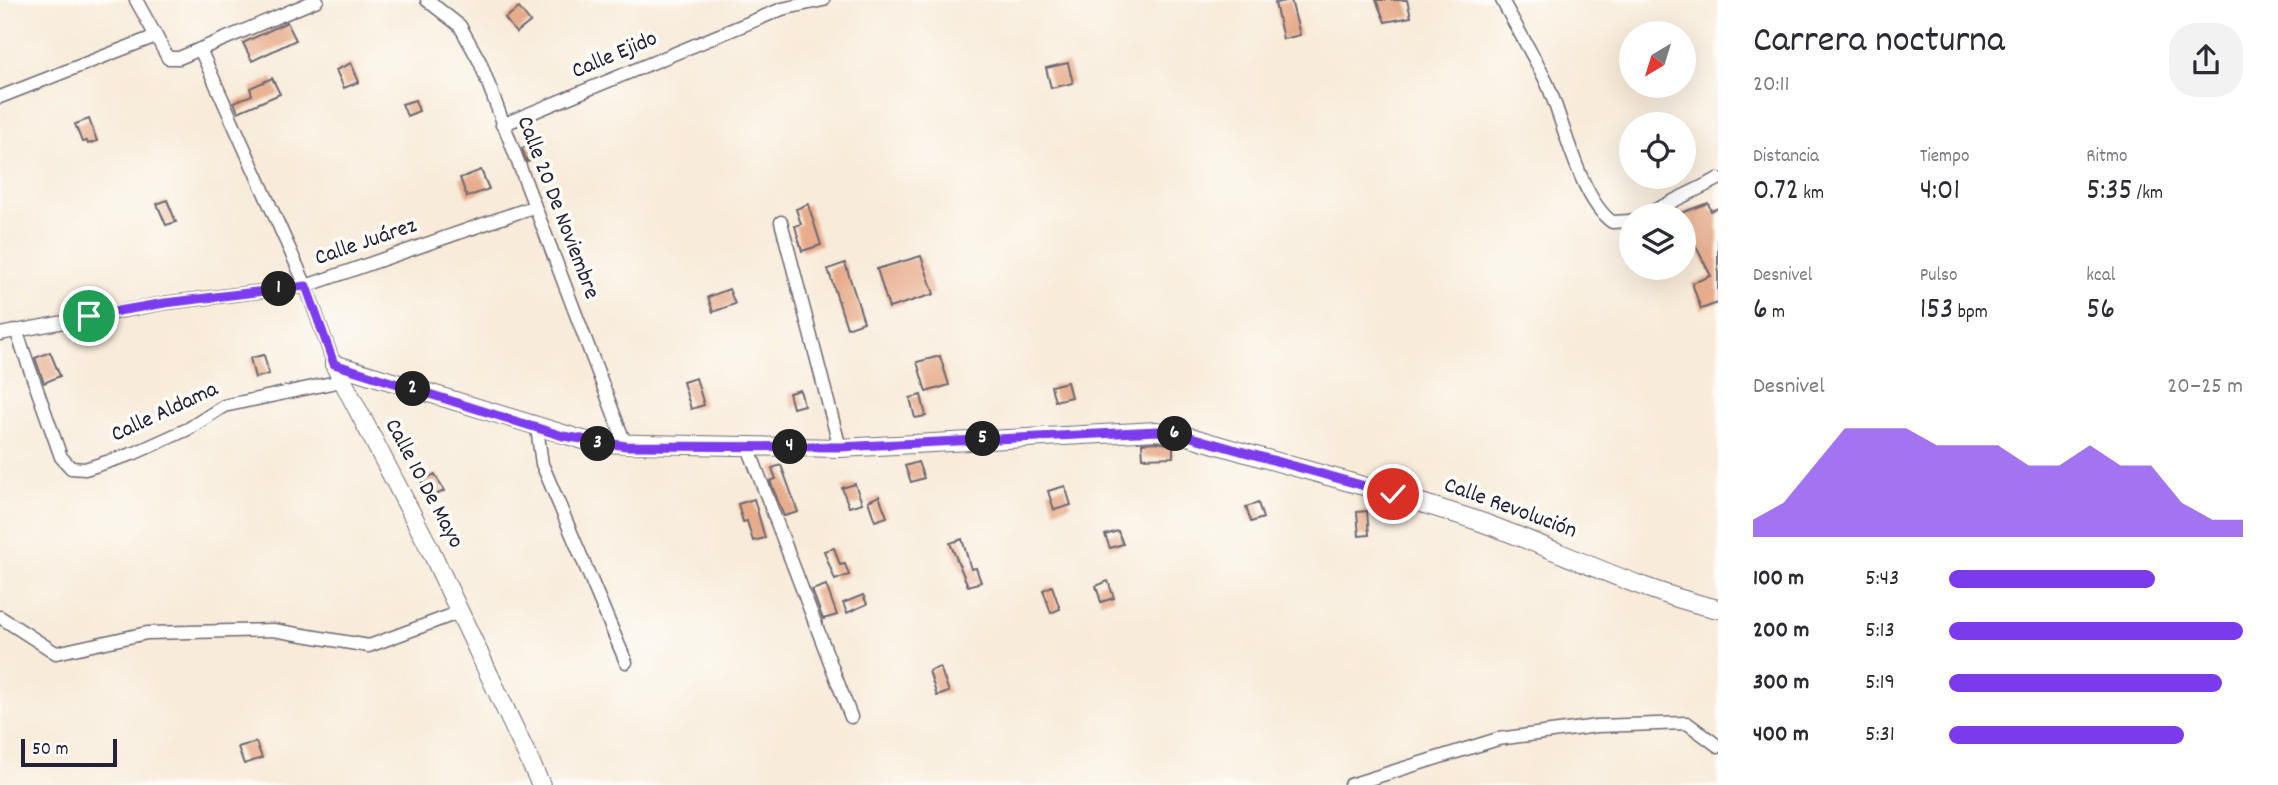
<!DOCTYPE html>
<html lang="es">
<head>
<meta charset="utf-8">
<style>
  body { margin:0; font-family:Dekko,sans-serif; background:#f2f2f3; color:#2b2b33; height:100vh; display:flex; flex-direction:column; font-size:26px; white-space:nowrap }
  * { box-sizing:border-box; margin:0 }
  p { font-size:23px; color:#7c7c81 }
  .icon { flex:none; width:38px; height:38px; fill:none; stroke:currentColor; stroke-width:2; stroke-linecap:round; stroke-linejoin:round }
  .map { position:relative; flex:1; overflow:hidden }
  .sheet { display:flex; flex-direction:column; background:#fff; width:560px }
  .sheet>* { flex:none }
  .needle { width:46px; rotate:218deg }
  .buttons { position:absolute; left:1619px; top:21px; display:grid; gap:14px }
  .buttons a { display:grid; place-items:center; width:77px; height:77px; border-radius:50%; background:#fff; box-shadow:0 7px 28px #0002; font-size:35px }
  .scale { position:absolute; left:21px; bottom:18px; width:96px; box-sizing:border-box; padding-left:7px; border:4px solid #22223b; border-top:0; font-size:19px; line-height:24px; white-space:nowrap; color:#22223b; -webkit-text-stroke:5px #fdfcf7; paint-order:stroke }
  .pin { position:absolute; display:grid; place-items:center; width:60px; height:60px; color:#fff; margin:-30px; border:4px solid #fff; border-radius:50%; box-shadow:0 2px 7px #0007 }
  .km { position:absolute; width:35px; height:35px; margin:-18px; border-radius:50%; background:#222; color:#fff; font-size:19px; line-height:35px; text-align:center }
  .round { display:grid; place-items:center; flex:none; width:74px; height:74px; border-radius:28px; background:#f2f2f3 }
  .headline { display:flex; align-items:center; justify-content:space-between; height:119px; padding:0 35px }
  h1 { font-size:38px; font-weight:600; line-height:52px }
  .figures { display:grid; grid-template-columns:repeat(3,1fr); gap:10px; height:119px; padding:7px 35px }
  .figures div { display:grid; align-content:center }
  .figures b { font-size:30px; font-weight:600 }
  .figures small { font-size:19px; font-weight:400 }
  .figures p { font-size:19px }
  .chart { height:196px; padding:14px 35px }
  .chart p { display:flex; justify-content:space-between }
  .chart svg { width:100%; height:126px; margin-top:7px; fill:#7c3aed; opacity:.7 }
  ul { padding:0 35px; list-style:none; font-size:23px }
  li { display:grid; grid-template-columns:112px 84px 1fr; align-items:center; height:52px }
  li i { height:18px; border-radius:9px; background:#7c3aed }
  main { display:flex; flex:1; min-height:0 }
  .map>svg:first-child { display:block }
  .building { fill:#e7ac8b }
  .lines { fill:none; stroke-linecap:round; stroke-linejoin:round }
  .street-casing { stroke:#6d6872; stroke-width:15 }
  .secondary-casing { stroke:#6d6872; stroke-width:20 }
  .street { stroke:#fff; stroke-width:12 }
  .secondary { stroke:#fff; stroke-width:18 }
  .route-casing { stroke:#fff; stroke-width:14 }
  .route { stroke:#7c3aed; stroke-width:9 }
  .labels { text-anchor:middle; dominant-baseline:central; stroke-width:7; stroke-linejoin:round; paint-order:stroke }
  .street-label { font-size:23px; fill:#22223b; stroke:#fdfcf7 }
</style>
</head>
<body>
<main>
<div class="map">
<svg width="1718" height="785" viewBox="0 0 1718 785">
  <rect width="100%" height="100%" fill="#fdfcf7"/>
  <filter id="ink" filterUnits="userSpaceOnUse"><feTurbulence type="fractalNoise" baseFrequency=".0143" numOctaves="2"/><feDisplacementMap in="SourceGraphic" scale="14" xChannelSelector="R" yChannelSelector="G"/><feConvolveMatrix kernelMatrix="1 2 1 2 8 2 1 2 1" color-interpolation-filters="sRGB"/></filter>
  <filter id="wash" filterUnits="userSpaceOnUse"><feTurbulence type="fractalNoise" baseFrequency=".00686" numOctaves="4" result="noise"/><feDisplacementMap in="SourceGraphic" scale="28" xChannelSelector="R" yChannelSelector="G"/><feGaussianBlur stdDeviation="1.57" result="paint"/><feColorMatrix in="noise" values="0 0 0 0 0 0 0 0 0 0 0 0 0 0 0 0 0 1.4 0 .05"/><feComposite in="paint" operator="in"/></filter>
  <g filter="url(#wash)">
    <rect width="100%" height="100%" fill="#f8ebd9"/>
    <g id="blocks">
      <g class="building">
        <path d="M1291 0 1300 35 1283 39 1275 3Z"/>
        <path d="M1376 0H1407L1411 17 1385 22Z"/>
        <path d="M519 8 530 22 516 33 505 18Z"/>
        <path d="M287 22 296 40 252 61 243 43Z"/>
        <path d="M351 63 359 82 344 88 336 70Z"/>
        <path d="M1068 63 1073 83 1051 88 1046 68Z"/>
        <path d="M272 78 280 94 238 112 234 102 252 95 250 88Z"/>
        <path d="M415 100 419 111 407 116 402 104Z"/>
        <path d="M89 119 97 141 88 144 87 141 82 142 75 124Z"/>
        <path d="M533 144 538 158 527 162 522 148Z"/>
        <path d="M481 170 489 189 467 197 460 178Z"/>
        <path d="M167 200 176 222 166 225 157 204Z"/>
        <path d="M1708 203 1711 211 1718 208V303L1701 309 1692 283 1711 276 1690 235 1684 237 1681 213Z"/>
        <path d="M808 204 821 245 802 251 795 226 801 224 796 209Z"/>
        <path d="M921 256 934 294 889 308 877 269Z"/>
        <path d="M845 263 864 322 847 328 828 269Z"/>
        <path d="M729 289 735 304 713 312 708 297Z"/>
        <path d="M50 352 60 376 44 383 35 358Z"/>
        <path d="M264 355 269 374 255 378 250 358Z"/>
        <path d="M940 356 949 385 926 392 917 362Z"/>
        <path d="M696 378 704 405 691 409 683 382Z"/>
        <path d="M1067 382 1071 397 1055 401 1051 386Z"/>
        <path d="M800 390 804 405 793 408 789 393Z"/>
        <path d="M921 395 926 416 915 418 910 398Z"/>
        <path d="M1156 442 1173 445V457L1143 458 1142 443Z"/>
        <path d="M918 462 924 478 911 482 905 466Z"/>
        <path d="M781 465 798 512 784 516 770 481 776 479 772 468Z"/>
        <path d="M435 474 444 491 430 498 421 481Z"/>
        <path d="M855 484 862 503 849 507 842 488Z"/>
        <path d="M1065 486 1071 505 1054 510 1048 491Z"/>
        <path d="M879 496 887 517 875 521 868 501Z"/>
        <path d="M754 499 765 538 753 541 747 521 743 522 738 504Z"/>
        <path d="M1258 503 1263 518 1251 522 1246 507Z"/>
        <path d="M1367 511 1369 535 1359 536 1357 512Z"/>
        <path d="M1118 531 1123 544 1110 548 1105 535Z"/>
        <path d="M962 539 971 569 976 568 981 582 968 586 950 543Z"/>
        <path d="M834 548 840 565 845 564 849 575 835 580 824 551Z"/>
        <path d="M1108 581 1114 598 1101 602 1096 586Z"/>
        <path d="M826 585 837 615 823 619 812 590Z"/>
        <path d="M1052 586 1060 609 1051 613 1043 590Z"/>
        <path d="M863 595 867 604 847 613 843 603Z"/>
        <path d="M940 667 949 692 937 696 929 671Z"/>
        <path d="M256 742 262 758 244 764 238 747Z"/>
      </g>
    </g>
  </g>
  <g filter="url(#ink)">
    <use href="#blocks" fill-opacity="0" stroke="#6d6872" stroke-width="2"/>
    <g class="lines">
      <g class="street-casing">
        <g id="street">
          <path d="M136 0 168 58H179L317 0"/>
          <path d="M427 0 460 26 480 62 626 446"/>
          <path d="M1502 0C1516 27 1532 53 1546 81 1563 118 1579 198 1612 222L1631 221"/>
          <path d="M200 49 306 286 334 364"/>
          <path d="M0 97 156 36"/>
          <path d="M502 125 782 9 823 0"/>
          <path d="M1645 215 1718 179"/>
          <path d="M781 222 840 448"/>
          <path d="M16 330 61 457 71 468 85 469 135 453 188 429 224 406 341 381"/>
          <path d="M0 334 165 303 306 286 533 207"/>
          <path d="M537 428 542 464 626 662"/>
          <path d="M748 447 851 717"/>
          <path d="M0 617 56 653 147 633 273 630 369 646 460 612"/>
          <path d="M1350 785 1498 739 1597 726 1687 723 1718 746"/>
        </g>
      </g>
      <g class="secondary-casing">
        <g id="secondary">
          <path d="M334 364 593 443 840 448 1157 431 1191 437C1286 466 1383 489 1478 521 1558 549 1635 590 1718 609"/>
          <path d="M334 364 430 549 541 785"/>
        </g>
      </g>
      <use href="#street" class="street"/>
      <use href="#secondary" class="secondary"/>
    </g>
  </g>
  <g class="lines" filter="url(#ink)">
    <g class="route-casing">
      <path id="route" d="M89 316 165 303 306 286 334 364 563 436 626 446 840 447 1157 431 1191 437 1393 494"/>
    </g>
    <use href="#route" class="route"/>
  </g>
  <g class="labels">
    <g class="street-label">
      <text transform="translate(615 56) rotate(-23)">Calle Ejido</text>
      <text transform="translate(557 208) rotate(69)">Calle 20 De Noviembre</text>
      <text transform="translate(366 243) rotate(-19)">Calle Juárez</text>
      <text transform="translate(165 413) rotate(-25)">Calle Aldama</text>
      <text transform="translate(423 484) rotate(62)">Calle 10 De Mayo</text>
      <text transform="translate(1510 509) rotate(20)">Calle Revolución</text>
    </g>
  </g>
</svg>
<div class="buttons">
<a><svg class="needle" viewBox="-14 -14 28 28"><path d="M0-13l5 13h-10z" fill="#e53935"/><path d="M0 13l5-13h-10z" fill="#7c7c81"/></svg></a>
<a><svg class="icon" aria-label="locate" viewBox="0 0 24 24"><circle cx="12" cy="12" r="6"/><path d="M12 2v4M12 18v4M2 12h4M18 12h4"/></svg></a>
<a><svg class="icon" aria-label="layers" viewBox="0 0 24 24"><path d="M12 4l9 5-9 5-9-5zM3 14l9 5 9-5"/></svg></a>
</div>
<div class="scale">50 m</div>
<div class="pin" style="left:89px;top:316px;background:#1e9e55"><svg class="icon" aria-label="arrive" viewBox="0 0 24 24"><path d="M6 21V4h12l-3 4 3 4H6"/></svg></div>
<div class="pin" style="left:1393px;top:494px;background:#d93025"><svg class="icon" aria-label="check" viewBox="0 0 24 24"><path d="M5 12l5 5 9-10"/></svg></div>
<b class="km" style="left:279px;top:289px">1</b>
<b class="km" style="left:413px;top:389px">2</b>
<b class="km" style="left:598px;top:444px">3</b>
<b class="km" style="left:790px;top:447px">4</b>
<b class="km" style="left:983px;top:439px">5</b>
<b class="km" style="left:1175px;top:434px">6</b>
</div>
<section class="sheet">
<div class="headline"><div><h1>Carrera nocturna</h1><p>20:11</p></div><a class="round"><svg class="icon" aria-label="share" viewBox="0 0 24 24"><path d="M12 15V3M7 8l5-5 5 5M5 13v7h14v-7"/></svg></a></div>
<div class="figures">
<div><p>Distancia</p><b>0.72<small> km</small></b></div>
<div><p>Tiempo</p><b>4:01</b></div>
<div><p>Ritmo</p><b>5:35<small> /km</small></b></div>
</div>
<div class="figures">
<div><p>Desnivel</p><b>6<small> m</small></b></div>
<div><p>Pulso</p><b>153<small> bpm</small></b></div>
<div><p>kcal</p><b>56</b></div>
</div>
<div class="chart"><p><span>Desnivel</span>20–25 m</p>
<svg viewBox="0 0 160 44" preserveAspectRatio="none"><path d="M0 44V38L10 32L20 19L30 6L40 6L50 6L60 12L70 12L80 12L90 19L100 19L110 12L120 19L130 19L140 32L150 38L160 38V44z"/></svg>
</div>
<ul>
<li><b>100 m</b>5:43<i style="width:70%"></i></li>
<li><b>200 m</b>5:13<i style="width:100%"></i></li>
<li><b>300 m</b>5:19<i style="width:93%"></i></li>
<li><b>400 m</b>5:31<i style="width:80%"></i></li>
</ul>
</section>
</main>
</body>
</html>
